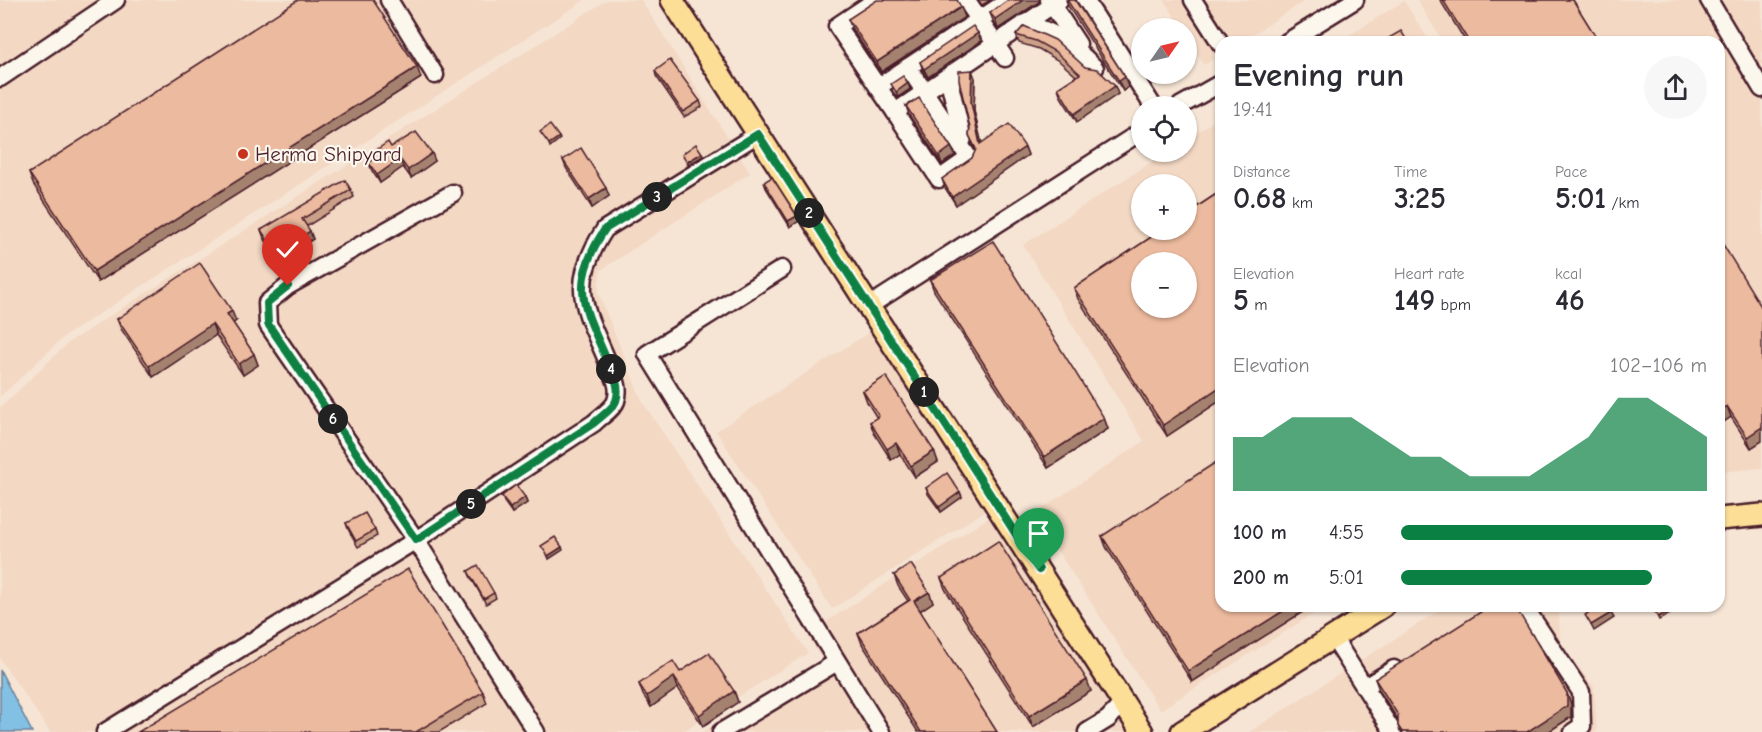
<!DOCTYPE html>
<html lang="en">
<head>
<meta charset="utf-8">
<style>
  body { margin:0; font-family:"Comic Neue",sans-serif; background:#f7f7f7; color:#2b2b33; height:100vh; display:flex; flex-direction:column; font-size:22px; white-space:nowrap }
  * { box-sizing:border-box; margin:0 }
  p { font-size:20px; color:#7c7c81 }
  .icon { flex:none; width:33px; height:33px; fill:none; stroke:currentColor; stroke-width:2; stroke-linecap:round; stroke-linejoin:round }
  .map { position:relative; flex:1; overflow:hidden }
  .drawer { position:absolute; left:1215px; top:36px; width:510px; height:576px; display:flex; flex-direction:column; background:#fff; border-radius:18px; box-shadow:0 2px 4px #0004 }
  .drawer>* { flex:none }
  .needle { width:39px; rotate:56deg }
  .buttons { position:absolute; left:1131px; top:18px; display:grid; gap:12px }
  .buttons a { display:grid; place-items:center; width:66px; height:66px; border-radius:50%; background:#fff; box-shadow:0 2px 4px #0004; font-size:30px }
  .pin { position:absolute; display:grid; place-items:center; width:51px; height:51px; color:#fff; margin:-62px -26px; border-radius:50% 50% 50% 0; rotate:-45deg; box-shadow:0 0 6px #0007 }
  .pin .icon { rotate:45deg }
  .km { position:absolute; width:30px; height:30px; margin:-15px; border-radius:50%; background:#222; color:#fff; font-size:16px; line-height:30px; text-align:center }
  .round { display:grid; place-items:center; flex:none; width:63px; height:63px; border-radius:32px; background:#f7f7f7 }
  .head { display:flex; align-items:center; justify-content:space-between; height:102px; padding:0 18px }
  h1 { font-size:33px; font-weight:800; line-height:45px }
  .metrics { display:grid; grid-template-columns:repeat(3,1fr); gap:9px; height:102px; padding:6px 18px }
  .metrics div { display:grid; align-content:center }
  .metrics b { font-size:30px; font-weight:800 }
  .metrics small { font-size:16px; font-weight:400 }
  .metrics p { font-size:16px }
  .chart { height:168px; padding:12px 18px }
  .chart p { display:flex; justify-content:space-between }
  .chart svg { width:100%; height:108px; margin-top:6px; fill:#0b8043; opacity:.7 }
  ul { padding:0 18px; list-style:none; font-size:20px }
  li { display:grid; grid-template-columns:96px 72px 1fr; align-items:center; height:45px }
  li i { height:15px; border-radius:8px; background:#0b8043 }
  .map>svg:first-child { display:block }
  .built { fill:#f3d8c4; fill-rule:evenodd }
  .water { fill:#82c1e3; stroke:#6c8099; stroke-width:1.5 }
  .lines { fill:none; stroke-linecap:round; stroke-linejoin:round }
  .minor-casing { stroke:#4a1f2b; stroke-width:21 }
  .major-casing { stroke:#4a1f2b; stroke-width:26 }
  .minor { stroke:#fbf7ec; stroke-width:16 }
  .major { stroke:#fdde96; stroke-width:21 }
  .wall { fill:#cba088; stroke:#4a1f2b; stroke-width:1.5 }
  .shaded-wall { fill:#a5826f; stroke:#4a1f2b; stroke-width:1.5 }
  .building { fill:#ecba9e; stroke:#4a1f2b; stroke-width:1.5; fill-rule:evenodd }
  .route-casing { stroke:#fff; stroke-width:12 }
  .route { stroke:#0b8043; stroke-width:8 }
  .poi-dot { fill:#c8321e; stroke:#fbf7ec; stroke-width:2 }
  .labels { text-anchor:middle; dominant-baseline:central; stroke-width:4.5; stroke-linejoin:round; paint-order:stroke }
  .poi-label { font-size:21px; fill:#4a1f2b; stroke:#fbf7ec; text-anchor:start }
</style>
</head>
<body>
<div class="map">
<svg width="1762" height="732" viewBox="0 0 1762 732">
  <rect width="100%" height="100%" fill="#f6e5d5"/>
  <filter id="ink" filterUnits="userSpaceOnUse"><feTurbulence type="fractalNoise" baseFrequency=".0167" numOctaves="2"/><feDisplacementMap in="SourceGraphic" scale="12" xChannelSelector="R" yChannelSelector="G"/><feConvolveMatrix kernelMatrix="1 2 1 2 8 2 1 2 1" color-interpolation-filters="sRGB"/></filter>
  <g filter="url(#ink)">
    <g class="built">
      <path d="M0 0H585L65 336 0 397Z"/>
      <path d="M607 0H641L750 173 601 270 598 292 642 401 808 653 682 732H50L0 659V408L69 342Z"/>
      <path d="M1164 0H1306L1241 42H1221V55L1204 65 1187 36 1186 28H1182Z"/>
      <path d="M1417 0H1762V468L1719 472V42H1443Z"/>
      <path d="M1404 1 1430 42H1338Z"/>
      <path d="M1221 116V606H1326L1160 710 1034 514 1144 441 1023 245 1167 152H1186L1187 139ZM1142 184H1186V230H1142ZM1142 262H1186V308H1142Z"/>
      <path d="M870 332 988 509 832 609 716 431Z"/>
      <path d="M993 515 1130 732H703L822 660 807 634Z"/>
      <path d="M1446 606H1559L1560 644 1594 687 1597 732H1249Z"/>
    </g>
    <path class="water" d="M0 670 32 732H0Z"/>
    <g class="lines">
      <g class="minor-casing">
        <g id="minor">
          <path d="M389 0 435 75"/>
          <path d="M876 0 837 26 878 87 1009 0"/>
          <path d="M966 0 1005 58"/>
          <path d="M1049 0 1078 44"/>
          <path d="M1085 0 1153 106"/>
          <path d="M1193 0 1221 44"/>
          <path d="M1709 0 1762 89"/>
          <path d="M1025 23C1058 33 1071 43 1095 68"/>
          <path d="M1287 42 1355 0"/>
          <path d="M952 73 951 89 963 139"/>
          <path d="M0 78 116 0"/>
          <path d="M878 87 895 112 1060 0"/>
          <path d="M1180 106 1221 83"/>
          <path d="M895 112 939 179 969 158 908 67"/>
          <path d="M782 269 647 354 881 732"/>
          <path d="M869 306 1142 131"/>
          <path d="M1524 606 1581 692 1582 726 1573 732"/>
          <path d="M1333 637 1393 732"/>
          <path d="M1365 687 1394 669"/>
          <path d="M105 732 416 540 268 325 267 303 288 286 453 193"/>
          <path d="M536 732 416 540 594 423C600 417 613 409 616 401 620 389 616 380 611 370 587 310 565 290 605 229L758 134"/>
          <path d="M721 732 837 662"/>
          <path d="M1087 732 1108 719 1124 702"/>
        </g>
      </g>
      <g class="major-casing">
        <g id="major">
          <path d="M672 0 1142 732"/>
          <path d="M1719 519 1762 515"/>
          <path d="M1182 732 1383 606"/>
        </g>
      </g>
      <use href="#minor" class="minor"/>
      <use href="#major" class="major"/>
    </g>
    <g class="wall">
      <path d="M978 0H991L982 5Z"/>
      <path d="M1066 0H1076L1125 77 1128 87 1123 91 1068 6Z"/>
      <path d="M1440 0H1573L1599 42H1466Z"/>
      <path d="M1039 2 998 29 994 23 990 13Z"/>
      <path d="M965 17 881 72 852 29 848 19Z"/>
      <path d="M1024 26 1085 67 1118 94 1077 122 1061 97 1058 88 1076 76 1059 61 1039 49 1019 43 1016 35Z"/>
      <path d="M981 41 928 77 923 70 920 62Z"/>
      <path d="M655 71 700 101 702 107 684 117 656 76Z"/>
      <path d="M421 78 98 282 33 184 29 173Z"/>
      <path d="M975 78 974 111 981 143 1025 147 1028 155 956 205 945 188 942 179 972 158 976 151 969 135Z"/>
      <path d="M906 106 951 147 955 155 942 164 909 115Z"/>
      <path d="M391 147 435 161 411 178 403 167 380 183 372 171 369 163 371 161 369 155Z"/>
      <path d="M563 160 609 196 592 208 566 168Z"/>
      <path d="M764 182 797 216 799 221 790 227 766 188Z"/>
      <path d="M351 190 354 197 307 226 313 239 279 261 264 238 261 230Z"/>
      <path d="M1221 191V400L1167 436 1078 299 1074 288Z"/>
      <path d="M1719 238 1751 448 1731 417 1719 425Z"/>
      <path d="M930 280 1104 418 1108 429 1048 468 934 291Z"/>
      <path d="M117 319 236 321 233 323 254 354 258 365 243 375 216 335 153 377 121 329Z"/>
      <path d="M863 391 934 451 938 462 915 477 900 454 891 460 874 433 870 422 877 418 867 402Z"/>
      <path d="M926 488 960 492 962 497 941 512 928 494Z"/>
      <path d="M502 496 525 497 527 503 512 513 504 502Z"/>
      <path d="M346 523 375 530 377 536 358 547 348 529Z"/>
      <path d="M1102 536 1221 606H1312L1192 682 1106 547Z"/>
      <path d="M468 571 494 593 496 598 486 604 470 576Z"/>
      <path d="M894 575 929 592 933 602 920 611 997 732H918L862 644 858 633 908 601 898 586Z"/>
      <path d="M941 578 1091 691 1033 727 945 589Z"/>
      <path d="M1652 606H1668L1672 613 1659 620Z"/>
      <path d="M680 672 734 691 738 702 703 726 678 688 651 707 643 695 639 684Z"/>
      <path d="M1375 679 1571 704V717L1548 732H1400L1398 726V720L1379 690Z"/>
      <path d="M483 692 487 703 439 732H138Z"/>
    </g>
    <g class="shaded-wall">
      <path d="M1023 0H1040L1039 2 998 29 995 19Z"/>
      <path d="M961 7 965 17 881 72 877 62Z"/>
      <path d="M978 33 981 41 928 77 924 69Z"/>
      <path d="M417 67 421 78 98 282 94 271Z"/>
      <path d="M972 70 975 78 974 111 984 152 980 144 971 103Z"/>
      <path d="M1125 77 1128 87 1123 91 1119 81Z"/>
      <path d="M908 83 910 89 898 97 896 92Z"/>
      <path d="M1115 86 1118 94 1077 122 1074 114Z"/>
      <path d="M559 137 560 139 550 147 549 144Z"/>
      <path d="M951 147 955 155 942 164 939 156Z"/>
      <path d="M1025 147 1028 155 956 205 952 197Z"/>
      <path d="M432 153 435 161 411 178 408 170Z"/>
      <path d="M702 153 703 156 688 165 687 162Z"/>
      <path d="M400 159 403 167 380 183 377 175Z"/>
      <path d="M606 188 609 196 592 208 589 199Z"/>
      <path d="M797 216 799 221 790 227 788 221Z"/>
      <path d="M310 231 313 239 279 261 277 254Z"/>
      <path d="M232 311 236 321 231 325 227 314Z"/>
      <path d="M212 324 216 335 153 377 149 366Z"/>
      <path d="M254 354 258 365 243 375 239 364Z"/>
      <path d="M1221 386V400L1167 436 1163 425Z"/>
      <path d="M1727 406 1731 417 1719 425V412Z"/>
      <path d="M1104 418 1108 429 1048 468 1044 457Z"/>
      <path d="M1762 427V441L1751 448 1747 437Z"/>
      <path d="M896 443 900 454 891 460 887 449Z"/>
      <path d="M934 451 938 462 915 477 911 466Z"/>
      <path d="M960 492 962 497 941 512 939 507Z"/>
      <path d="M525 497 527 503 512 513 510 508Z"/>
      <path d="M562 547 563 550 549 559 548 556Z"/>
      <path d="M929 592 933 602 918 612 914 601Z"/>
      <path d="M1291 606H1312L1192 682 1188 671Z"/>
      <path d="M1611 613 1614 618 1594 631 1591 625Z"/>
      <path d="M674 677 678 688 651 707 647 696Z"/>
      <path d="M1087 680 1091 691 1033 727 1029 716Z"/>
      <path d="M734 691 738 702 703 726 699 715Z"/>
      <path d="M1567 693 1571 704V717L1548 732H1527Z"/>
    </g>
    <g class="building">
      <path d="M298 0H373L417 67 94 271 29 173Z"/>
      <path d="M877 0H957L961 7 877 62 848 19Z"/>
      <path d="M1008 0H1023L995 19 990 13Z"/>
      <path d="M1067 0H1075L1125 77 1119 81Z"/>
      <path d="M1443 0H1573L1599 42H1469Z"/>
      <path d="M973 26 978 33 924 69 920 62Z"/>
      <path d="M1024 26 1055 40 1085 67 1097 69 1115 86 1074 114 1058 88 1080 74 1056 52 1036 41 1016 35Z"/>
      <path d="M1401 31 1408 42H1388L1387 39Z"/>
      <path d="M670 60 700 101 683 112 655 71Z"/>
      <path d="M972 70 971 103 980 144 1009 124 1025 147 952 197 942 179 972 158 976 149 969 135 970 128 959 80V71Z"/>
      <path d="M903 76 908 83 896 92 891 84Z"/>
      <path d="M919 98 951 147 939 156 906 106Z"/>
      <path d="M550 125 559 137 549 144 540 132Z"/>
      <path d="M416 132 432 153 408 170 400 159 377 175 369 163 373 160 369 155 388 142 391 147Z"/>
      <path d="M696 144 702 153 687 162 682 154Z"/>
      <path d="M581 148 606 188 589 199 563 160Z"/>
      <path d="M772 177 797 216 788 221 764 182Z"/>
      <path d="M345 180 351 190 302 219 310 231 277 254 261 230Z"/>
      <path d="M1221 191V386L1163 425 1074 288 1162 230H1186V214ZM1142 262H1186V308H1142Z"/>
      <path d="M1719 238 1762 308V427L1747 437 1727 406 1719 412Z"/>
      <path d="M993 241 1104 418 1044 457 930 280Z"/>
      <path d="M200 263 232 311 227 314 254 354 239 364 212 324 149 366 117 319Z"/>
      <path d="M886 376 934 451 911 466 896 443 887 449 870 422 879 416 863 391Z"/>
      <path d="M1221 459V606H1291L1188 671 1102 536Z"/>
      <path d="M947 473 960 492 939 507 926 488Z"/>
      <path d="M516 485 525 497 510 508 502 496Z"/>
      <path d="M365 513 375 530 356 541 346 523Z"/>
      <path d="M555 537 562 547 548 556 541 546Z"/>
      <path d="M998 541 1087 680 1029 716 941 578Z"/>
      <path d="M911 564 929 592 914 601 997 732H921L858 633 910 600 894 575Z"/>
      <path d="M478 565 494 593 484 599 468 571Z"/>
      <path d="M408 569 483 692 416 732H138Z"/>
      <path d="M1490 606H1515L1567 693V706L1527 732H1402L1398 726V715L1375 679Z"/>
      <path d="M1599 606H1607L1611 613 1591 625 1585 615Z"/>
      <path d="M1652 606H1668L1671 611 1658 617Z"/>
      <path d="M709 653 734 691 699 715 674 677 647 696 639 684 673 661 680 672Z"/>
    </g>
  </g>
  <g class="lines" filter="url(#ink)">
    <g class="route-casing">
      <path id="route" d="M288 286 267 303 268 324 416 540 594 423C600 417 613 409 616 401 620 389 616 380 611 370 587 310 565 290 605 229L758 134 1039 570"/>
    </g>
    <use href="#route" class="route"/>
  </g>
  <circle class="poi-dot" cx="243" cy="154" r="6"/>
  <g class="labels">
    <g class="poi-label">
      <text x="255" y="154">Herma Shipyard</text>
    </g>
  </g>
</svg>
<div class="buttons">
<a><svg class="needle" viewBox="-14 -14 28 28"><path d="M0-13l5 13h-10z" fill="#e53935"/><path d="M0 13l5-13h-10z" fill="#7c7c81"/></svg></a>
<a><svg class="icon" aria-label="locate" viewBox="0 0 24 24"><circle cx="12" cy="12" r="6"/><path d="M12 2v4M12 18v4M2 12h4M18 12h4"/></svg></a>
<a>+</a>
<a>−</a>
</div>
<div class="pin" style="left:1039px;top:570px;background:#1e9e55"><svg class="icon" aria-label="arrive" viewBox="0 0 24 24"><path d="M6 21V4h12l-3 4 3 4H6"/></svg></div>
<div class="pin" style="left:288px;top:286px;background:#d93025"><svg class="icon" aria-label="check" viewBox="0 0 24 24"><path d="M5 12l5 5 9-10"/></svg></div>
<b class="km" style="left:924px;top:392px">1</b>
<b class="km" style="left:809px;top:213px">2</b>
<b class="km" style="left:657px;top:197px">3</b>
<b class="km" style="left:611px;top:369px">4</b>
<b class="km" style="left:471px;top:504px">5</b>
<b class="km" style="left:333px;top:419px">6</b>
<section class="drawer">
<div class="head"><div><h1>Evening run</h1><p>19:41</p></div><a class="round"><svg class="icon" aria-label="share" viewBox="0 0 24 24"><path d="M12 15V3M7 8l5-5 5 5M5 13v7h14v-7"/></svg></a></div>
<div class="metrics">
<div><p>Distance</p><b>0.68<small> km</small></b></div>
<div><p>Time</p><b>3:25</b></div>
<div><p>Pace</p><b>5:01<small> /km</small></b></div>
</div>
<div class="metrics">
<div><p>Elevation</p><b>5<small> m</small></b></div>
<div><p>Heart rate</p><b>149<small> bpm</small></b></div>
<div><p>kcal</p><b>46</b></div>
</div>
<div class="chart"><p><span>Elevation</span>102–106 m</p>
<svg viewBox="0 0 160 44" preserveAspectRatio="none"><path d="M0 44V22L10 22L20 14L30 14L40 14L50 22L60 30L70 30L80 38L90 38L100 38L110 30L120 22L130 6L140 6L150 14L160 22V44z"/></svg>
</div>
<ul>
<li><b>100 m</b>4:55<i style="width:89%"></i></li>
<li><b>200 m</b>5:01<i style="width:82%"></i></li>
</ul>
</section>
</div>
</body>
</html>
